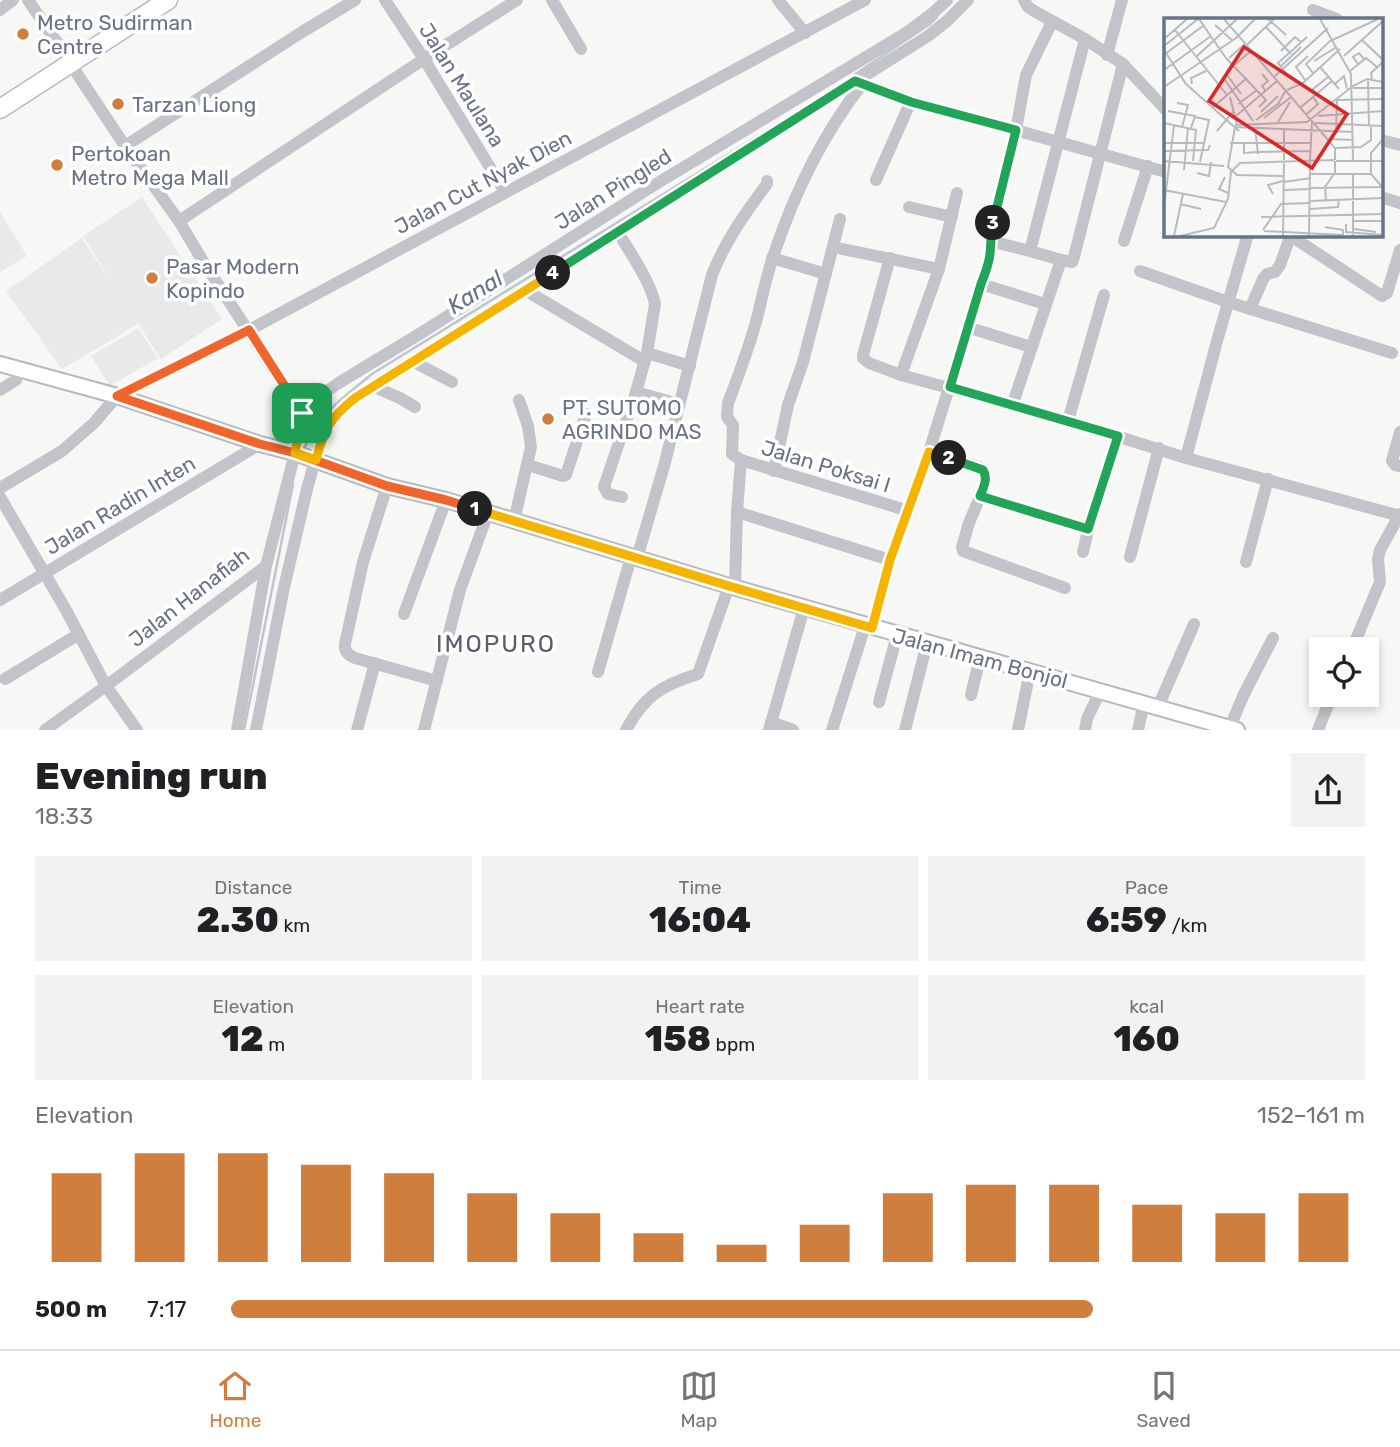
<!DOCTYPE html>
<html lang="en">
<head>
<meta charset="utf-8">
<style>
  body { margin:0; font-family:Rubik,sans-serif; background:#f2f2f2; color:#202124; height:100vh; display:flex; flex-direction:column; font-size:26px; white-space:nowrap }
  * { box-sizing:border-box; margin:0 }
  p { font-size:23px; color:#757577 }
  .icon { flex:none; width:38px; height:38px; fill:none; stroke:currentColor; stroke-width:2; stroke-linecap:round; stroke-linejoin:round }
  .map { position:relative; height:730px; overflow:hidden }
  .panel { display:flex; flex-direction:column; background:#fff; flex:1 }
  .panel>* { flex:none }
  .buttons { position:absolute; left:1309px; top:637px; display:grid; gap:14px }
  .buttons a { display:grid; place-items:center; width:70px; height:70px; border-radius:0px; background:#fff; box-shadow:0 4px 10px #0003; font-size:35px }
  .pin { position:absolute; display:grid; place-items:center; width:60px; height:60px; color:#fff; margin:-30px; border-radius:14px; box-shadow:0 4px 10px #0006 }
  .km { position:absolute; width:35px; height:35px; margin:-18px; border-radius:50%; background:#222; color:#fff; font-size:19px; line-height:35px; text-align:center }
  .round { display:grid; place-items:center; flex:none; width:74px; height:74px; border-radius:0px; background:#f2f2f2 }
  .overview { display:flex; align-items:center; justify-content:space-between; height:119px; padding:0 35px }
  h1 { font-size:38px; font-weight:800; line-height:52px }
  .metrics { display:grid; grid-template-columns:repeat(3,1fr); gap:10px; height:119px; padding:7px 35px }
  .metrics div { display:grid; align-content:center; border-radius:0px; background:#f2f2f2; text-align:center }
  .metrics b { font-size:35px; font-weight:800 }
  .metrics small { font-size:19px; font-weight:400 }
  .metrics p { font-size:19px }
  .chart { height:196px; padding:14px 35px }
  .chart p { display:flex; justify-content:space-between }
  .chart svg { width:100%; height:126px; margin-top:7px; stroke:#d07e3d; stroke-width:6 }
  ul { padding:0 35px; list-style:none; font-size:23px }
  li { display:grid; grid-template-columns:112px 84px 1fr; align-items:center; height:52px }
  li i { height:18px; border-radius:9px; background:#d07e3d }
  .dock { display:flex; justify-content:space-around; align-items:center; height:98px; border-top:2px solid #e0e0e0; background:#fff; font-size:19px; color:#757577 }
  .dock a { display:grid; justify-items:center; gap:4px }
  .dock .selected { color:#d07e3d }
  .map>svg:first-child { display:block }
  .built { fill:#e8e9e9 }
  .lines { fill:none; stroke-linecap:round; stroke-linejoin:round }
  .stream { stroke:#bfc5cb; stroke-width:2.5 }
  .major-casing { stroke:#b6b8bd; stroke-width:18 }
  .highway-casing { stroke:#b7b9bd; stroke-width:21 }
  .minor { stroke:#c2c4c9; stroke-width:12 }
  .major { stroke:#fff; stroke-width:14 }
  .highway { stroke:#fff; stroke-width:18 }
  .split-1-casing { stroke:#fff; stroke-width:14 }
  .split-2-casing { stroke:#fff; stroke-width:14 }
  .split-3-casing { stroke:#fff; stroke-width:14 }
  .split-4-casing { stroke:#fff; stroke-width:14 }
  .split-5-casing { stroke:#fff; stroke-width:14 }
  .split-1 { stroke:#f0652b; stroke-width:9 }
  .split-2 { stroke:#f5b400; stroke-width:9 }
  .split-3 { stroke:#22a559; stroke-width:9 }
  .split-4 { stroke:#22a559; stroke-width:9 }
  .split-5 { stroke:#f5b400; stroke-width:9 }
  .poi-dot { fill:#d07e3d; stroke:#fff; stroke-width:2.5 }
  .labels { text-anchor:middle; dominant-baseline:central; stroke-width:7; stroke-linejoin:round; paint-order:stroke }
  .poi-label { font-size:21px; fill:#6a7383; stroke:#fff; text-anchor:start }
  .street-label { font-size:21px; fill:#6a7383; stroke:#fff }
  .water-label { font-size:23px; font-style:italic; fill:#67737f; stroke:#fff }
  .quarter-label { font-size:24px; letter-spacing:2px; fill:#575e69; stroke:#fff }
  .inset-road { fill:none; stroke:#b6bbc1; stroke-width:2 }
  .view { fill:#d62828; fill-opacity:0.15; stroke:#d62828; stroke-width:3.5 }
  .inset-edge { fill:none; stroke:#6a7383; stroke-width:3.5 }
</style>
</head>
<body>
<div class="map">
<svg width="1400" height="730" viewBox="0 0 1400 730">
  <rect width="100%" height="100%" fill="#f7f8f6"/>
  <g class="built">
    <path d="M142 197 222 319 161 359 138 324 62 369 6 291 82 238 118 292 83 236Z"/>
    <path d="M0 212 27 256 0 272Z"/>
    <path d="M138 328 158 358 110 386 91 356Z"/>
  </g>
  <g class="lines">
    <g class="stream">
      <path d="M836 87 930 24 937 17"/>
      <path d="M303 451C316 416 344 397 372 374L759 135"/>
      <path d="M244 730 293 484"/>
    </g>
    <g class="major-casing">
      <path id="major" d="M0 364 117 396 260 444 295 453 387 486 446 500 729 586 1237 730"/>
    </g>
    <g class="highway-casing">
      <path id="highway" d="M0 109 168 0"/>
    </g>
    <g class="minor">
      <path d="M28 0 65 54"/>
      <path d="M385 0 424 59 505 192"/>
      <path d="M552 0 581 49"/>
      <path d="M778 0 805 33"/>
      <path d="M1024 0 1028 7 1034 11 1085 39 1123 64 1166 110"/>
      <path d="M0 10 13 0"/>
      <path d="M1313 10 1337 19"/>
      <path d="M1107 55 1122 0"/>
      <path d="M856 81 911 101 1166 172"/>
      <path d="M863 83C823 134 794 194 774 254 766 276 762 300 756 322 748 350 738 377 728 403L727 417 733 425 732 454 741 460 909 511"/>
      <path d="M1381 140 1400 145"/>
      <path d="M125 146 302 32 355 0"/>
      <path d="M876 180 911 101"/>
      <path d="M1381 197 1400 203"/>
      <path d="M909 207 952 217"/>
      <path d="M179 221 424 59 517 0"/>
      <path d="M618 232C630 253 650 280 655 304L647 353 636 392 604 487 608 494 622 497"/>
      <path d="M1288 234 1382 296 1387 293 1400 250"/>
      <path d="M990 241 1030 251 1061 260"/>
      <path d="M1124 241 1148 166"/>
      <path d="M833 247 939 269"/>
      <path d="M1030 251 1085 39"/>
      <path d="M772 258 826 274"/>
      <path d="M890 258 863 355V358L869 363 901 375 1059 418 1186 458 1400 516"/>
      <path d="M1140 271 1228 302 1392 353"/>
      <path d="M981 284 1045 304"/>
      <path d="M525 290 644 361"/>
      <path d="M1250 309 1263 279 1267 274 1275 272 1280 265 1290 237"/>
      <path d="M967 327 1031 347"/>
      <path d="M647 353 690 366"/>
      <path d="M412 361 452 382"/>
      <path d="M901 375 939 269 957 193"/>
      <path d="M372 386 400 398 415 407"/>
      <path d="M0 390 16 380 19 370"/>
      <path d="M636 392 679 404"/>
      <path d="M1012 406 1061 260 1072 262 1074 257 1123 64"/>
      <path d="M301 413 308 405 337 384 421 333 656 184 906 33 934 12 947 0"/>
      <path d="M1068 421 1104 295"/>
      <path d="M1400 432 1392 461 1395 465 1400 466"/>
      <path d="M929 452 979 467 985 472V485L969 523 962 547 963 551 1065 588"/>
      <path d="M1186 458 1217 341 1248 234"/>
      <path d="M528 465 563 476 566 475 586 414"/>
      <path d="M774 471 788 405 803 362 840 219"/>
      <path d="M387 486 363 562 345 644C344 651 348 655 355 658L437 681"/>
      <path d="M0 488 62 451 94 423 117 396 249 330 865 0"/>
      <path d="M980 496 1088 529"/>
      <path d="M0 497 66 610 106 686 137 730"/>
      <path d="M737 512 890 560"/>
      <path d="M514 521 531 447 528 426 519 400"/>
      <path d="M1083 552 1090 522 1118 436"/>
      <path d="M1130 557 1159 448"/>
      <path d="M637 558 664 466 712 275C725 241 746 212 767 184V181"/>
      <path d="M1246 562 1268 479"/>
      <path d="M735 588 737 512 741 460"/>
      <path d="M0 600 260 444"/>
      <path d="M404 614 446 500"/>
      <path d="M872 628 890 560 929 452 981 284 990 256 992 229 1016 130 1026 75 1052 22"/>
      <path d="M1352 649 1380 582 1378 559 1380 550 1400 514"/>
      <path d="M598 672 631 557"/>
      <path d="M5 679 79 634"/>
      <path d="M971 695 980 658"/>
      <path d="M879 702 897 635"/>
      <path d="M1158 707 1194 624"/>
      <path d="M771 722 793 730"/>
      <path d="M1230 727 1244 694 1273 638"/>
      <path d="M45 730 106 686 266 566 295 453 301 413 201 258 179 221 125 146 70 63"/>
      <path d="M237 730 266 566"/>
      <path d="M256 730 283 592 307 489 321 439 326 427 340 410 372 386 928 36 947 21 968 0"/>
      <path d="M357 730 375 663"/>
      <path d="M424 730 460 590 488 513"/>
      <path d="M626 730C644 696 662 685 698 674L729 586"/>
      <path d="M769 730 804 608"/>
      <path d="M832 730 865 626"/>
      <path d="M905 730 927 643"/>
      <path d="M1018 730 1030 671"/>
      <path d="M1085 730 1087 719 1100 691"/>
      <path d="M1138 730 1144 703"/>
      <path d="M1318 730 1332 695"/>
    </g>
    <use href="#major" class="major"/>
    <use href="#highway" class="highway"/>
  </g>
  <g class="lines">
    <g class="split-1-casing">
      <path id="split-1" d="M302 413 249 330 117 396 260 444 295 453 387 486 446 500 475 509"/>
    </g>
    <g class="split-2-casing">
      <path id="split-2" d="M475 509 729 586 872 628 890 560 929 452 949 458"/>
    </g>
    <g class="split-3-casing">
      <path id="split-3" d="M949 458 983 470C988 478 984 487 980 496L1088 529 1118 436 950 387 981 284C985 274 989 264 990 254 991 243 991 233 993 223"/>
    </g>
    <g class="split-4-casing">
      <path id="split-4" d="M553 273 855 81 911 102 1016 130 993 223"/>
    </g>
    <g class="split-5-casing">
      <path id="split-5" d="M302 413 295 453 316 460C324 429 330 418 355 398L553 273"/>
    </g>
    <use href="#split-1" class="split-1"/>
    <use href="#split-2" class="split-2"/>
    <use href="#split-3" class="split-3"/>
    <use href="#split-4" class="split-4"/>
    <use href="#split-5" class="split-5"/>
  </g>
  <g class="poi-dot">
    <circle cx="23" cy="34" r="7"/>
    <circle cx="118" cy="104" r="7"/>
    <circle cx="57" cy="165" r="7"/>
    <circle cx="152" cy="278" r="7"/>
    <circle cx="548" cy="419" r="7"/>
  </g>
  <g class="labels">
    <g class="poi-label">
      <text x="37" y="22">Metro Sudirman<tspan x="37" dy="24">Centre</tspan></text>
      <text x="132" y="104">Tarzan Liong</text>
      <text x="71" y="153">Pertokoan<tspan x="71" dy="24">Metro Mega Mall</tspan></text>
      <text x="166" y="266">Pasar Modern<tspan x="166" dy="24">Kopindo</tspan></text>
      <text x="562" y="407">PT. SUTOMO<tspan x="562" dy="24">AGRINDO MAS</tspan></text>
    </g>
    <g class="street-label">
      <text transform="translate(462 85) rotate(58)">Jalan Maulana</text>
      <text transform="translate(483 182) rotate(-28)">Jalan Cut Nyak Dien</text>
      <text transform="translate(613 189) rotate(-32)">Jalan Pingled</text>
      <text transform="translate(826 466) rotate(17)">Jalan Poksai I</text>
      <text transform="translate(120 505) rotate(-31)">Jalan Radin Inten</text>
      <text transform="translate(189 597) rotate(-38)">Jalan Hanafiah</text>
      <text transform="translate(980 658) rotate(15)">Jalan Imam Bonjol</text>
    </g>
    <g class="water-label">
      <text transform="translate(475 292) rotate(-32)">Kanal</text>
    </g>
    <g class="quarter-label">
      <text x="496" y="644">IMOPURO</text>
    </g>
  </g>
  <g transform="translate(1164 18)">
    <rect width="219" height="219" fill="#f7f8f6"/>
    <path class="inset-road" d="M35 1 62 40 102 82 95 89M60 1 171 130V142M104 1 122 17M156 1 187 56 189 142M51 7 68 22M102 9 127 36M11 12 63 77M0 21 23 1M198 22 219 42M83 27 110 1M0 28 34 1M0 32 22 66 75 113M117 33 131 19 137 24M1 36 39 8M180 38 219 3M32 39 73 1M65 40 82 25M150 43 171 30M194 46 189 39 195 35 200 41M117 48 137 29M156 49 175 71M0 52 47 18M63 53 87 33M186 53 202 40 213 49M149 55 142 46 166 23 214 1M98 56 104 63 98 68 101 72M63 57 77 76M111 58 164 10M126 60 114 45 143 19M141 62 132 49 144 38M208 62 207 55 219 44M204 63 205 107M28 66 27 60 42 53M171 66 180 58 183 71M54 67 61 62 89 103M0 69 72 20 91 1M189 70H219M123 72 139 65 176 31M152 76 149 71 164 59M66 79 73 107M173 82 219 81M13 85 24 87 18 109M74 86 93 72M137 89 168 63M48 90 83 60M4 93 31 98 27 110M97 94 114 78M143 96 154 86 149 79M72 98 113 63M154 98 219 93M31 99 45 102 36 144M100 100 127 79M92 102 114 86 122 72M114 104 126 84M0 105 32 112 29 143M151 105 219 108M71 107 143 104 189 68 203 61 219 64M91 109 94 136M53 113 69 94M172 114 173 82M165 121 189 122M219 121 207 135V156L219 170M0 125H40M66 125H146M80 125V135L94 134M171 130 197 129 207 122V107M0 133 44 132 46 127M94 134 146 133M120 142V112M146 142 148 104M0 143 60 148M171 143V156H207M172 143H219M20 152 24 110M33 155 45 158 47 144M147 156H170M189 156V218M120 158 73 157 64 149 71 109 189 114M61 159 55 171 64 175M120 164 147 160M147 170 217 169M0 172 62 184M120 172 147 171M109 176 104 167 119 163M162 182 161 169 170 156M147 183 219 180M16 186 37 191M0 189 10 107M146 191 174 189 175 181M97 199 219 196M189 203H219M182 206V214L219 217M161 209 179 212V217M190 211 212 214M99 212 117 186 147 185M100 213 178 217M10 218 19 176M16 218 50 210 64 181 67 154 76 145 170 142M119 218 120 143M145 218 146 144"/>
    <path class="view" d="M80 29 183 96 148 150 45 83Z"/>
    <rect width="219" height="219" class="inset-edge"/>
  </g>
</svg>
<div class="buttons">
<a><svg class="icon" aria-label="locate" viewBox="0 0 24 24"><circle cx="12" cy="12" r="6"/><path d="M12 2v4M12 18v4M2 12h4M18 12h4"/></svg></a>
</div>
<div class="pin" style="left:302px;top:413px;background:#1e9e55"><svg class="icon" aria-label="arrive" viewBox="0 0 24 24"><path d="M6 21V4h12l-3 4 3 4H6"/></svg></div>
<b class="km" style="left:475px;top:509px">1</b>
<b class="km" style="left:949px;top:458px">2</b>
<b class="km" style="left:993px;top:223px">3</b>
<b class="km" style="left:553px;top:273px">4</b>
</div>
<section class="panel">
<div class="overview"><div><h1>Evening run</h1><p>18:33</p></div><a class="round"><svg class="icon" aria-label="share" viewBox="0 0 24 24"><path d="M12 15V3M7 8l5-5 5 5M5 13v7h14v-7"/></svg></a></div>
<div class="metrics">
<div><p>Distance</p><b>2.30<small> km</small></b></div>
<div><p>Time</p><b>16:04</b></div>
<div><p>Pace</p><b>6:59<small> /km</small></b></div>
</div>
<div class="metrics">
<div><p>Elevation</p><b>12<small> m</small></b></div>
<div><p>Heart rate</p><b>158<small> bpm</small></b></div>
<div><p>kcal</p><b>160</b></div>
</div>
<div class="chart"><p><span>Elevation</span>152–161 m</p>
<svg viewBox="0 0 160 44" preserveAspectRatio="none"><path d="M5 44V13M15 44V6M25 44V6M35 44V10M45 44V13M55 44V20M65 44V27M75 44V34M85 44V38M95 44V31M105 44V20M115 44V17M125 44V17M135 44V24M145 44V27M155 44V20"/></svg>
</div>
<ul>
<li><b>500 m</b>7:17<i style="width:76%"></i></li>
</ul>
</section>
<nav class="dock">
<a class="selected"><svg class="icon" aria-label="home" viewBox="0 0 24 24"><path d="M3 11l9-7 9 7M6 9v11h12V9"/></svg>Home</a>
<a><svg class="icon" aria-label="map" viewBox="0 0 24 24"><path d="M3 6l6-2 6 2 6-2v14l-6 2-6-2-6 2zM9 4v14M15 6v14"/></svg>Map</a>
<a><svg class="icon" aria-label="saved" viewBox="0 0 24 24"><path d="M7 4h10v16l-5-4-5 4z"/></svg>Saved</a>
</nav>
</body>
</html>
